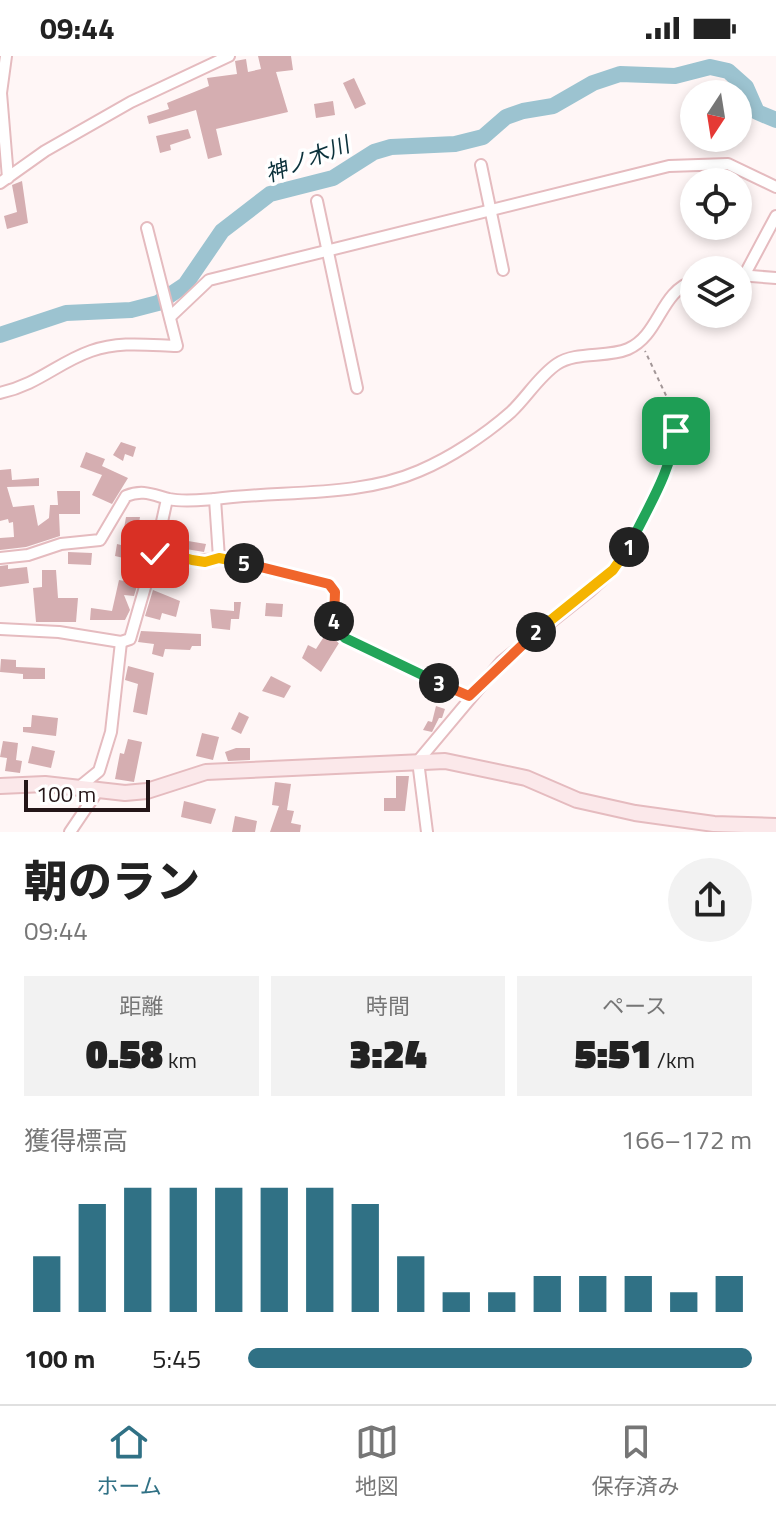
<!DOCTYPE html>
<html lang="ja">
<head>
<meta charset="utf-8">
<style>
  body { margin:0; font-family:"Titillium Web","Noto Sans JP",sans-serif; background:#f2f2f2; color:#222; height:100vh; display:flex; flex-direction:column; font-size:30px; white-space:nowrap }
  * { box-sizing:border-box; margin:0 }
  p { font-size:26px; color:#767676 }
  .icon { flex:none; width:44px; height:44px; fill:none; stroke:currentColor; stroke-width:2; stroke-linecap:round; stroke-linejoin:round }
  .map { position:relative; height:776px; overflow:hidden }
  .details { display:flex; flex-direction:column; background:#fff; flex:1 }
  .details>* { flex:none }
  .needle { width:52px; rotate:192deg }
  .tools { position:absolute; left:680px; top:24px; display:grid; gap:16px }
  .tools a { display:grid; place-items:center; width:72px; height:72px; border-radius:50%; background:#fff; box-shadow:0 4px 12px #0003; font-size:40px }
  .scale { position:absolute; left:24px; bottom:20px; width:126px; box-sizing:border-box; padding-left:8px; border:4px solid #241517; border-top:0; font-size:22px; line-height:28px; white-space:nowrap; color:#241517; -webkit-text-stroke:6px #fff; paint-order:stroke }
  .pin { position:absolute; display:grid; place-items:center; width:68px; height:68px; color:#fff; margin:-34px; border-radius:16px; box-shadow:0 4px 12px #0006 }
  .km { position:absolute; width:40px; height:40px; margin:-20px; border-radius:50%; background:#222; color:#fff; font-size:22px; line-height:40px; text-align:center }
  .round { display:grid; place-items:center; flex:none; width:84px; height:84px; border-radius:42px; background:#f2f2f2 }
  .head { display:flex; align-items:center; justify-content:space-between; height:136px; padding:0 24px }
  h1 { font-size:44px; font-weight:800; line-height:60px }
  .stats { display:grid; grid-template-columns:repeat(3,1fr); gap:12px; height:136px; padding:8px 24px }
  .stats div { display:grid; align-content:center; border-radius:0px; background:#f2f2f2; text-align:center }
  .stats b { font-size:40px; font-weight:800 }
  .stats small { font-size:22px; font-weight:400 }
  .stats p { font-size:22px }
  .chart { height:224px; padding:16px 24px }
  .chart p { display:flex; justify-content:space-between }
  .chart svg { width:100%; height:144px; margin-top:8px; stroke:#307185; stroke-width:6 }
  ul { padding:0 24px; list-style:none; font-size:26px }
  li { display:grid; grid-template-columns:128px 96px 1fr; align-items:center; height:60px }
  li i { height:20px; border-radius:10px; background:#307185 }
  .status { display:flex; justify-content:space-between; align-items:center; height:56px; padding:0 40px; background:#fff; direction:ltr }
  .status svg { height:22px; fill:currentColor }
  .tabs { display:flex; justify-content:space-around; align-items:center; height:112px; border-top:2px solid #e0e0e0; background:#fff; font-size:22px; color:#767676 }
  .tabs a { display:grid; justify-items:center; gap:4px }
  .tabs .selected { color:#307185 }
  .map>svg:first-child { display:block }
  .lines { fill:none; stroke-linecap:round; stroke-linejoin:round }
  .river { stroke:#9cc3d0; stroke-width:16 }
  .building { fill:#d5aeb1 }
  .street-casing { stroke:#e5bbbf; stroke-width:14 }
  .secondary-casing { stroke:#e5bbbf; stroke-width:18 }
  .path { stroke:#a29697; stroke-width:2; stroke-dasharray:4 4; stroke-linecap:butt }
  .street { stroke:#fff; stroke-width:10 }
  .secondary { stroke:#fbe8ea; stroke-width:14 }
  .split-1-casing { stroke:#fff; stroke-width:16 }
  .split-2-casing { stroke:#fff; stroke-width:16 }
  .split-3-casing { stroke:#fff; stroke-width:16 }
  .split-4-casing { stroke:#fff; stroke-width:16 }
  .split-5-casing { stroke:#fff; stroke-width:16 }
  .split-6-casing { stroke:#fff; stroke-width:16 }
  .split-1 { stroke:#22a559; stroke-width:10 }
  .split-2 { stroke:#f5b400; stroke-width:10 }
  .split-3 { stroke:#f0652b; stroke-width:10 }
  .split-4 { stroke:#22a559; stroke-width:10 }
  .split-5 { stroke:#f0652b; stroke-width:10 }
  .split-6 { stroke:#f5b400; stroke-width:10 }
  .labels { text-anchor:middle; dominant-baseline:central; stroke-width:7; stroke-linejoin:round; paint-order:stroke }
  .water-label { font-size:22px; font-style:italic; fill:#0b313b; stroke:#fff }
</style>
</head>
<body>
<div class="status"><b>09:44</b><svg viewBox="0 0 49 12"><path d="M0 12V9h3v3zM5 12V6h3v6zM10 12V3h3v9zM15 12V0h3v12zM26 1h20v11H26zM47 4h2v5h-2z"/></svg></div>
<div class="map">
<svg width="776" height="776" viewBox="0 0 776 776">
  <rect width="100%" height="100%" fill="#fff6f6"/>
  <g class="lines">
    <path class="river" d="M0 279 66 257 131 254 158 247 185 229 222 175 270 138 333 122 374 96 391 91 455 88 483 81 506 61 523 55 553 50 593 27 620 18 675 20 710 11 728 15 746 31 757 56 776 64"/>
  </g>
  <g class="building">
    <path d="M258 0H291L293 14 276 16 288 56 216 73 222 99 208 103 196 54 149 68 147 60 169 53 167 47 209 30 207 22 237 18 235 5 246 3 248 16 261 13Z"/>
    <path d="M354 22 366 48 355 53 343 27Z"/>
    <path d="M333 45 335 59 316 62 314 48Z"/>
    <path d="M188 73 191 82 170 89 171 94 160 97 156 80Z"/>
    <path d="M22 125 28 167 7 173 4 160 17 156 12 129Z"/>
    <path d="M121 386 136 391 133 401 125 398 123 405 113 399Z"/>
    <path d="M86 396 105 403 102 410 128 422 112 448 92 439 102 419 80 411Z"/>
    <path d="M11 413 12 424 39 422V430L7 431 13 451 34 449 38 470 49 462 50 449H58L57 435H80V458H59L60 480 26 491 0 494V482L14 481 13 466 9 467 8 463 0 465V414Z"/>
    <path d="M126 461H140L136 485 131 484 130 491 134 492 132 504 115 500 117 488 121 489Z"/>
    <path d="M182 484 206 488 204 496 180 492Z"/>
    <path d="M68 496 92 497 91 509 68 508Z"/>
    <path d="M8 509V513L27 511 29 527 0 531V510Z"/>
    <path d="M42 514H56L58 542H78L76 566H36L33 532 42 531Z"/>
    <path d="M131 523H139L134 540 124 539 130 554 125 564H90L91 552 112 555 119 524 130 526Z"/>
    <path d="M153 534 180 545 176 561 162 557 160 564 145 560Z"/>
    <path d="M234 546H241L239 563H231L230 574 212 572 210 553 234 555Z"/>
    <path d="M266 547 283 548 282 561 265 560Z"/>
    <path d="M141 575 201 578V590H192L190 594 165 593 163 601 152 598 154 588 138 586Z"/>
    <path d="M327 576 339 587 321 616 302 602 308 589 316 593Z"/>
    <path d="M1 603 16 604V611L45 612V623H23V618L0 616Z"/>
    <path d="M128 610 154 617 147 659 133 656 138 628 125 624Z"/>
    <path d="M271 620 291 630 284 642 262 635Z"/>
    <path d="M436 650 445 653 442 662H439L432 676 423 674 428 665 432 666Z"/>
    <path d="M239 656 249 661 241 678 231 673Z"/>
    <path d="M32 659 58 662 56 680 23 676V671H31Z"/>
    <path d="M202 677 219 681 213 704 196 700Z"/>
    <path d="M128 683 142 686 134 726 115 723 120 697 124 698Z"/>
    <path d="M3 685 18 687 16 704 22 705 20 717 5 715 7 702 0 701Z"/>
    <path d="M32 690 55 695 51 712 28 707Z"/>
    <path d="M236 692H250V704L228 705 225 696Z"/>
    <path d="M396 720H409L405 755H384V742H396Z"/>
    <path d="M275 726 291 728 287 754 294 755 291 767 301 769 300 776H270L279 750 272 749Z"/>
    <path d="M184 745 216 753 211 768 181 761Z"/>
    <path d="M235 760 257 765 255 776H232Z"/>
  </g>
  <g class="lines">
    <g class="street-casing">
      <g id="street">
        <path d="M6 0 1 37 8 122"/>
        <path d="M481 109 503 214"/>
        <path d="M0 127 45 95 131 46 229 0"/>
        <path d="M317 145 357 332"/>
        <path d="M745 218 776 160"/>
        <path d="M738 219 776 222"/>
        <path d="M170 261 209 224 669 110 728 108 776 131"/>
        <path d="M0 337C39 328 57 307 91 295 120 285 147 289 177 290L147 172"/>
        <path d="M156 493 167 443"/>
        <path d="M0 502 28 499 61 488 100 484 126 440C143 433 153 439 169 443 183 446 200 444 215 443"/>
        <path d="M219 502 215 443C281 434 357 442 419 415 450 402 485 379 511 356 527 341 539 320 557 308 576 295 607 302 628 293 660 279 660 235 694 225"/>
        <path d="M0 573 59 576 121 586 130 583 156 493C178 500 196 508 219 502L329 528 335 536 334 571 345 582 469 640"/>
        <path d="M78 732 99 715 111 676 121 586"/>
        <path d="M70 776 97 736"/>
        <path d="M427 776 418 705 501 606 590 535 613 514 630 489"/>
      </g>
    </g>
    <g class="secondary-casing">
      <path id="secondary" d="M0 730 45 728 125 737 147 735 206 716 445 705 526 722 577 744 635 757 714 768 776 770"/>
    </g>
    <path class="path" d="M634 481 658 437 672 399 676 375 671 350 645 295"/>
    <use href="#street" class="street"/>
    <use href="#secondary" class="secondary"/>
  </g>
  <g class="lines">
    <g class="split-1-casing">
      <path id="split-1" d="M629 491C647 452 670 419 676 375"/>
    </g>
    <g class="split-2-casing">
      <path id="split-2" d="M536 576 613 514 629 491"/>
    </g>
    <g class="split-3-casing">
      <path id="split-3" d="M439 627 469 640 536 576"/>
    </g>
    <g class="split-4-casing">
      <path id="split-4" d="M334 565V571L345 582 439 627"/>
    </g>
    <g class="split-5-casing">
      <path id="split-5" d="M244 507 329 528 335 536 334 565"/>
    </g>
    <g class="split-6-casing">
      <path id="split-6" d="M155 498 156 493 192 504 205 506 219 502 244 507"/>
    </g>
    <use href="#split-1" class="split-1"/>
    <use href="#split-2" class="split-2"/>
    <use href="#split-3" class="split-3"/>
    <use href="#split-4" class="split-4"/>
    <use href="#split-5" class="split-5"/>
    <use href="#split-6" class="split-6"/>
  </g>
  <g class="labels">
    <g class="water-label">
      <text transform="translate(307 103) rotate(-21)">神ノ木川</text>
    </g>
  </g>
</svg>
<div class="tools">
<a><svg class="needle" viewBox="-14 -14 28 28"><path d="M0-13l5 13h-10z" fill="#e53935"/><path d="M0 13l5-13h-10z" fill="#767676"/></svg></a>
<a><svg class="icon" aria-label="locate" viewBox="0 0 24 24"><circle cx="12" cy="12" r="6"/><path d="M12 2v4M12 18v4M2 12h4M18 12h4"/></svg></a>
<a><svg class="icon" aria-label="layers" viewBox="0 0 24 24"><path d="M12 4l9 5-9 5-9-5zM3 14l9 5 9-5"/></svg></a>
</div>
<div class="scale">100 m</div>
<div class="pin" style="left:676px;top:375px;background:#1e9e55"><svg class="icon" aria-label="arrive" viewBox="0 0 24 24"><path d="M6 21V4h12l-3 4 3 4H6"/></svg></div>
<div class="pin" style="left:155px;top:498px;background:#d93025"><svg class="icon" aria-label="check" viewBox="0 0 24 24"><path d="M5 12l5 5 9-10"/></svg></div>
<b class="km" style="left:629px;top:491px">1</b>
<b class="km" style="left:536px;top:576px">2</b>
<b class="km" style="left:439px;top:627px">3</b>
<b class="km" style="left:334px;top:565px">4</b>
<b class="km" style="left:244px;top:507px">5</b>
</div>
<section class="details">
<div class="head"><div><h1>朝のラン</h1><p>09:44</p></div><a class="round"><svg class="icon" aria-label="share" viewBox="0 0 24 24"><path d="M12 15V3M7 8l5-5 5 5M5 13v7h14v-7"/></svg></a></div>
<div class="stats">
<div><p>距離</p><b>0.58<small> km</small></b></div>
<div><p>時間</p><b>3:24</b></div>
<div><p>ペース</p><b>5:51<small> /km</small></b></div>
</div>
<div class="chart"><p><span>獲得標高</span>166–172 m</p>
<svg viewBox="0 0 160 44" preserveAspectRatio="none"><path d="M5 44V27M15 44V11M25 44V6M35 44V6M45 44V6M55 44V6M65 44V6M75 44V11M85 44V27M95 44V38M105 44V38M115 44V33M125 44V33M135 44V33M145 44V38M155 44V33"/></svg>
</div>
<ul>
<li><b>100 m</b>5:45<i style="width:100%"></i></li>
</ul>
</section>
<nav class="tabs">
<a class="selected"><svg class="icon" aria-label="home" viewBox="0 0 24 24"><path d="M3 11l9-7 9 7M6 9v11h12V9"/></svg>ホーム</a>
<a><svg class="icon" aria-label="map" viewBox="0 0 24 24"><path d="M3 6l6-2 6 2 6-2v14l-6 2-6-2-6 2zM9 4v14M15 6v14"/></svg>地図</a>
<a><svg class="icon" aria-label="saved" viewBox="0 0 24 24"><path d="M7 4h10v16l-5-4-5 4z"/></svg>保存済み</a>
</nav>
</body>
</html>
